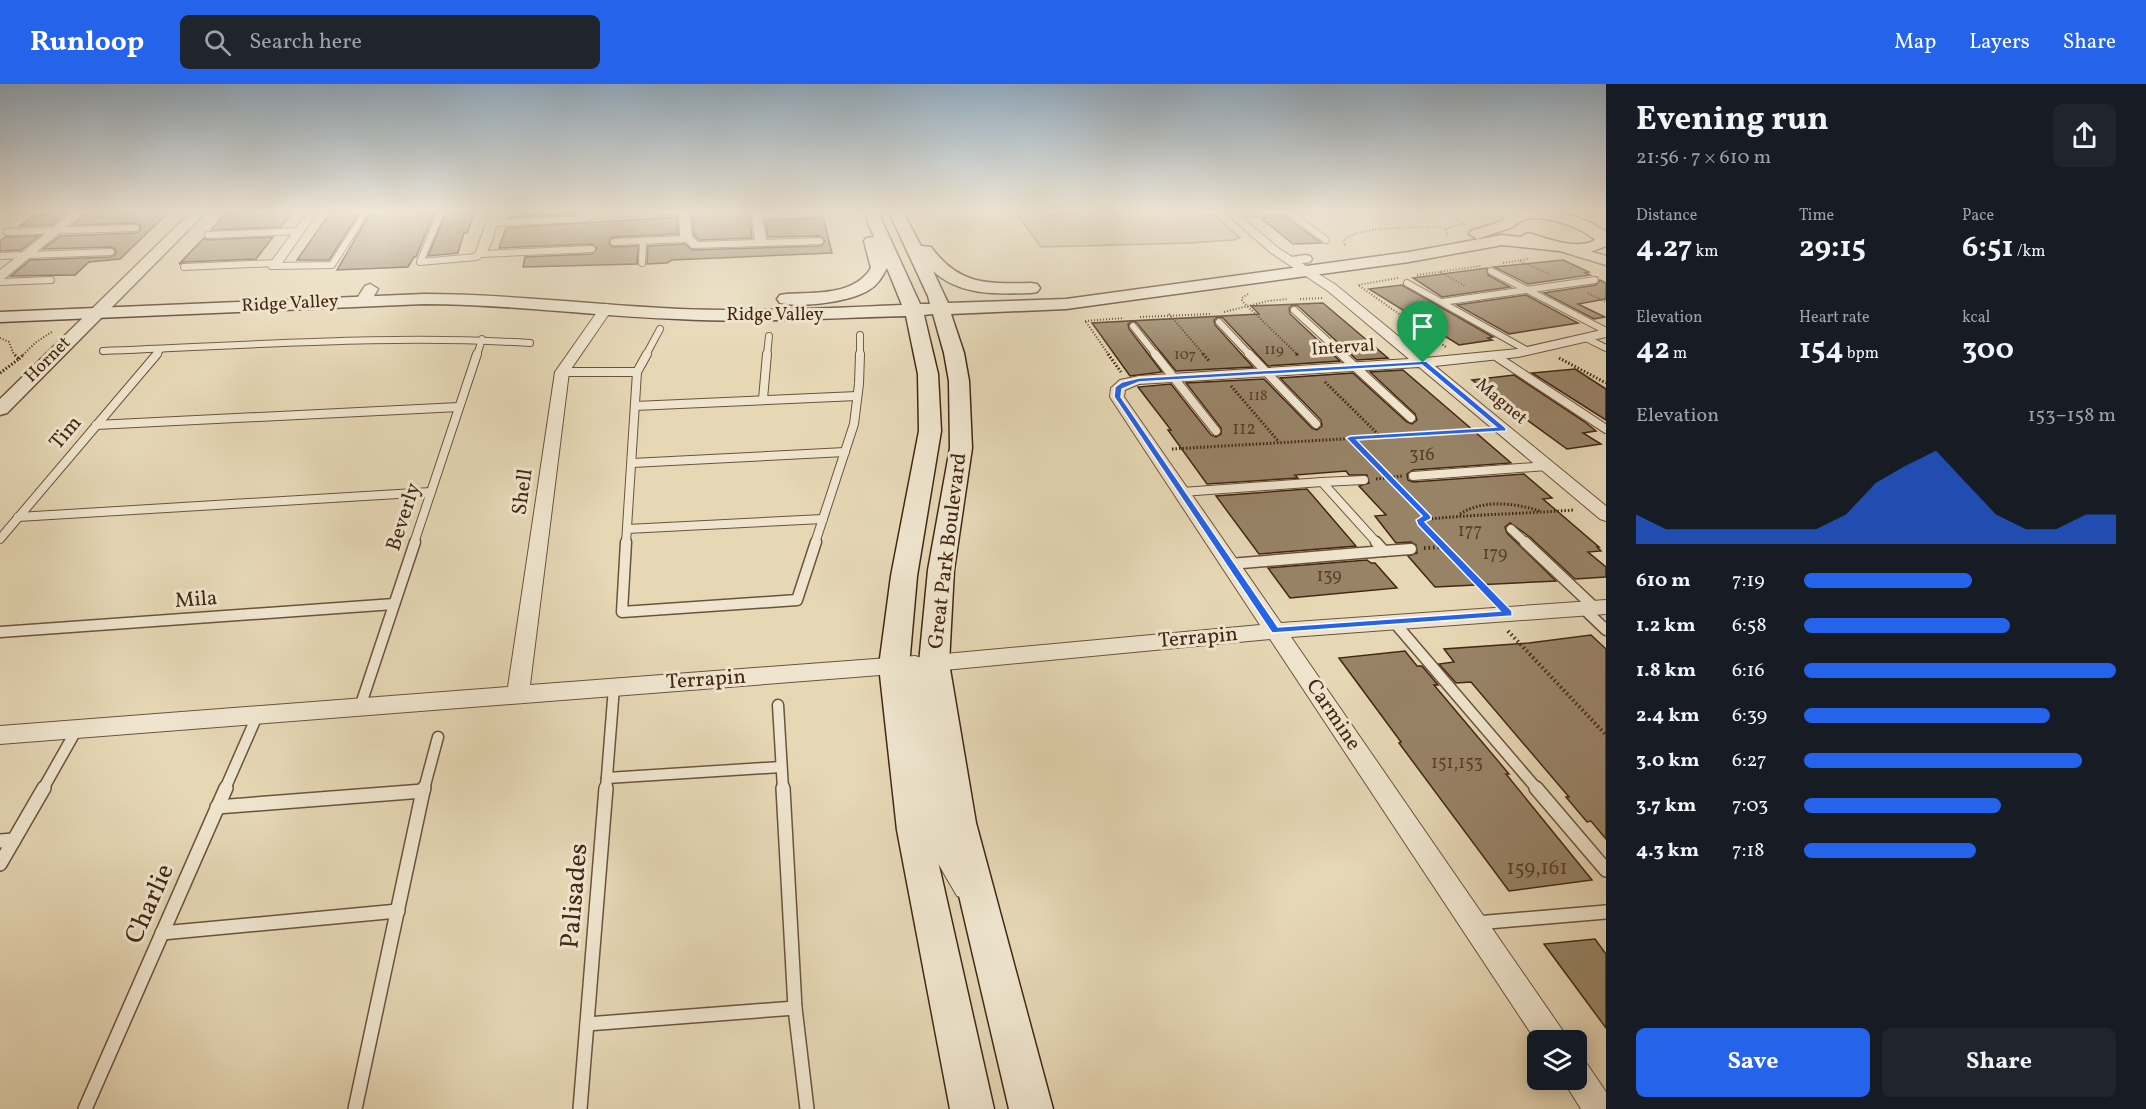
<!DOCTYPE html>
<html lang="en">
<head>
<meta charset="utf-8">
<style>
  body { margin:0; font-family:Vollkorn,serif; background:#20242c; color:#f1f3f6; height:100vh; display:flex; flex-direction:column; font-size:22px; white-space:nowrap }
  * { box-sizing:border-box; margin:0 }
  p { font-size:20px; color:#9ea1a6 }
  .icon { flex:none; width:33px; height:33px; fill:none; stroke:currentColor; stroke-width:2; stroke-linecap:round; stroke-linejoin:round }
  .map { position:relative; flex:1; overflow:hidden }
  .side { display:flex; flex-direction:column; background:#171b24; width:540px }
  .side>* { flex:none }
  .tools { position:absolute; left:1527px; top:946px; display:grid; gap:12px }
  .tools a { display:grid; place-items:center; width:60px; height:60px; border-radius:9px; background:#171b24; box-shadow:0 3px 15px #0003; font-size:30px }
  .pin { position:absolute; display:grid; place-items:center; width:51px; height:51px; color:#fff; margin:-62px -26px; border-radius:50% 50% 50% 0; rotate:-45deg; box-shadow:0 0 6px #0007 }
  .pin .icon { rotate:45deg }
  .round { display:grid; place-items:center; flex:none; width:63px; height:63px; border-radius:9px; background:#20242c }
  .head { display:flex; align-items:center; justify-content:space-between; height:102px; padding:0 30px }
  h1 { font-size:33px; font-weight:700; line-height:45px }
  .figures { display:grid; grid-template-columns:repeat(3,1fr); gap:9px; height:102px; padding:6px 30px }
  .figures div { display:grid; align-content:center }
  .figures b { font-size:30px; font-weight:700 }
  .figures small { font-size:16px; font-weight:400 }
  .figures p { font-size:16px }
  .chart { height:168px; padding:12px 30px }
  .chart p { display:flex; justify-content:space-between }
  .chart svg { width:100%; height:108px; margin-top:6px; fill:#2563eb; opacity:.7 }
  .action { display:flex; gap:12px; margin-top:auto; padding:12px 30px }
  .action a { flex:1; height:69px; border-radius:9px; background:#2563eb; color:#fff; font-size:24px; font-weight:700; line-height:69px; text-align:center }
  .action a+a { background:#20242c; color:#f1f3f6 }
  ul { padding:0 30px; list-style:none; font-size:20px }
  li { display:grid; grid-template-columns:96px 72px 1fr; align-items:center; height:45px }
  li i { height:15px; border-radius:8px; background:#2563eb }
  header { display:flex; align-items:center; gap:36px; box-sizing:border-box; height:84px; padding:0 30px; background:#2563eb; color:#fff }
  header strong { font-size:28px }
  nav { display:flex; gap:33px; margin-inline-start:auto; font-size:21px }
  .search { width:420px; height:54px; background:#20242c; display:flex; align-items:center; gap:15px; box-sizing:border-box; padding:0 21px; border-radius:9px; color:#9ea1a6; font-size:22px }
  main { display:flex; flex:1; min-height:0 }
  .map>svg:first-child { display:block }
  .green { fill:#cab999; stroke:#877056; stroke-width:1.5 }
  .building { fill:#988367; stroke:#442713; stroke-width:1.5 }
  .lines { fill:none; stroke-linecap:round; stroke-linejoin:round }
  .service-far3-casing { stroke:#6c533c; stroke-width:8 }
  .service-far2-casing { stroke:#6c533c; stroke-width:10 }
  .service-far1-casing { stroke:#6c533c; stroke-width:13 }
  .service-casing { stroke:#6c533c; stroke-width:16 }
  .minor-casing { stroke:#6c533c; stroke-width:2 }
  .tertiary-casing { stroke:#6c533c; stroke-width:3 }
  .secondary-casing { stroke:#442713; stroke-width:3 }
  .path-far2 { stroke:#442713; stroke-width:2; stroke-dasharray:1 2; stroke-linecap:butt }
  .path-far1 { stroke:#442713; stroke-width:3; stroke-dasharray:1.5 2; stroke-linecap:butt }
  .path { stroke:#442713; stroke-width:4; stroke-dasharray:1.5 3; stroke-linecap:butt }
  .service-far3 { stroke:#efe5cf; stroke-width:6 }
  .service-far2 { stroke:#efe5cf; stroke-width:8 }
  .service-far1 { stroke:#efe5cf; stroke-width:10 }
  .service { stroke:#efe5cf; stroke-width:13 }
  .minor { fill:#efe5cf; fill-rule:evenodd }
  .tertiary { fill:#efe5cf; fill-rule:evenodd }
  .secondary { fill:#efe5cf; fill-rule:evenodd }
  .route { fill:#2563eb; stroke:#fff; stroke-width:1.5; fill-rule:evenodd }
  .labels { text-anchor:middle; dominant-baseline:central; stroke-width:6; stroke-linejoin:round; paint-order:stroke }
  .far-number-label { font-size:15px; fill:#593e28 }
  .far-street-label { font-size:18px; fill:#442713; stroke:#efe5cf }
  .number-label { font-size:18px; fill:#593e28 }
  .street-label { font-size:21px; fill:#442713; stroke:#efe5cf }
  .near-number-label { font-size:21px; fill:#593e28 }
  .near-street-label { font-size:26px; fill:#442713; stroke:#efe5cf }
</style>
</head>
<body>
<header>
<strong>Runloop</strong>
<div class="search"><svg class="icon" aria-label="search" viewBox="0 0 24 24"><circle cx="10" cy="10" r="6"/><path d="M15 15l6 6"/></svg>Search here</div>
<nav><a>Map</a><a>Layers</a><a>Share</a></nav>
</header>
<main>
<div class="map">
<svg width="1606" height="1025" viewBox="0 0 1606 1025">
  <rect width="100%" height="100%" fill="#e6d7b5"/>
  <filter id="stains"><feTurbulence type="fractalNoise" baseFrequency=".00333" numOctaves="4"/><feColorMatrix values="0 0 0 0 .2 0 0 0 0 .09 0 0 0 0 .02 0 0 0 .5 -.17"/></filter>
  <radialGradient id="worn" r=".72"><stop offset=".6" stop-color="#630" stop-opacity="0"/><stop offset="1" stop-color="#630" stop-opacity=".3"/></radialGradient>
  <path class="green" d="M1014 126H1209L1240 154 1233 156 1190 159 1041 163Z"/>
  <g class="building">
    <path d="M55 126H71L52 141 20 142 33 132 51 131Z"/>
    <path d="M89 126H171L120 175 89 178 75 191 11 192 30 176 111 173 116 170 115 165 111 163 43 165 60 152 136 149 141 146 140 141 136 139 73 141Z"/>
    <path d="M228 126H294L281 143 211 146Z"/>
    <path d="M332 126H361L329 176H297Z"/>
    <path d="M372 126H436L416 173H414L408 183 337 186Z"/>
    <path d="M447 126H473L472 129 475 128 467 149H464L458 169 428 172Z"/>
    <path d="M513 126H577L578 127 577 130 510 133Z"/>
    <path d="M691 126H749L752 154 699 156 694 151Z"/>
    <path d="M677 133 678 150 614 153 610 155 609 159 612 163 638 162 637 180 523 183 525 173 592 170 597 164 592 160 499 164 506 144Z"/>
    <path d="M823 133 832 169 672 176 667 179 647 180 648 162 685 160 692 166 821 162 825 157 820 152 768 153 765 137Z"/>
    <path d="M1286 133 1321 159 1293 160 1261 134Z"/>
    <path d="M39 152 21 166 0 167V157L6 153Z"/>
    <path d="M273 153 256 175 184 178 179 180 204 154 208 156Z"/>
    <path d="M1563 176 1589 188 1585 189 1590 191 1528 200 1494 183Z"/>
    <path d="M1487 184 1488 191 1510 203 1442 213 1413 194Z"/>
    <path d="M1600 196 1606 199V215L1578 220 1605 233 1594 235 1544 209 1596 201Z"/>
    <path d="M1402 201 1493 253 1488 254 1492 256 1459 261 1369 205Z"/>
    <path d="M1526 211 1578 239 1509 250 1457 221Z"/>
    <path d="M1323 219 1388 274 1357 276 1298 222 1293 221 1289 224 1290 230 1340 277 1268 282 1223 234 1218 233 1214 236 1215 241 1253 283 1176 287 1137 239 1133 237 1128 240 1129 245 1162 288 1130 292 1092 239 1259 230 1251 222Z"/>
    <path d="M1575 285 1606 305V336L1532 289Z"/>
    <path d="M1403 286 1511 379 1413 386 1407 390 1408 396 1413 398 1524 390 1552 414 1543 415 1599 463H1597L1601 467 1588 468 1606 483V493L1575 495 1530 453 1510 439 1505 443 1507 449 1556 497 1435 503 1408 472 1417 469 1416 461 1411 458 1396 459 1375 432 1386 431 1359 402 1369 399 1367 391H1349L1346 387 1295 391 1298 394 1207 400 1168 346H1171L1138 303 1171 300 1211 351 1216 353 1221 350V344L1186 299 1264 295 1312 344 1317 346 1322 342 1321 336 1280 294 1353 289 1407 338 1412 340 1417 336 1415 330 1370 288Z"/>
    <path d="M1514 291 1585 338 1596 347 1583 349 1601 360 1567 365 1472 296Z"/>
    <path d="M1307 405 1356 462 1259 470 1216 412Z"/>
    <path d="M1367 476 1371 479H1375L1397 504 1290 514 1268 484Z"/>
    <path d="M1591 551 1606 565V755L1591 737 1587 738 1566 713H1569L1471 598 1456 599 1439 580 1454 578 1444 565 1529 559Z"/>
    <path d="M1405 567 1417 582H1422L1438 601H1434L1509 690H1506L1592 796 1509 807 1399 659 1401 658 1339 574Z"/>
    <path d="M1595 855 1606 870V944L1544 860Z"/>
  </g>
  <g class="lines">
    <g class="service-far3-casing">
      <g id="service-far3">
        <path d="M442 126 420 178 476 173"/>
        <path d="M34 127 50 126"/>
        <path d="M1287 127 1326 156"/>
        <path d="M614 130 684 127"/>
        <path d="M1231 130 1311 126"/>
        <path d="M756 132 819 130"/>
        <path d="M491 139 584 135 594 132V126"/>
        <path d="M7 148 136 144"/>
        <path d="M208 151 299 147"/>
        <path d="M614 158 685 155"/>
        <path d="M761 159 820 157"/>
        <path d="M481 170 592 165"/>
        <path d="M0 172 111 168"/>
        <path d="M642 179 643 157"/>
        <path d="M274 182 332 181 367 126"/>
        <path d="M184 183 275 179"/>
        <path d="M1491 187 1606 247"/>
        <path d="M0 198 51 196"/>
        <path d="M1407 199 1528 267"/>
        <path d="M1442 218 1595 196"/>
        <path d="M1294 226 1343 271"/>
        <path d="M1219 238 1250 271"/>
        <path d="M1133 242 1156 271"/>
        <path d="M1586 254 1606 264"/>
        <path d="M103 267C246 262 387 250 530 259"/>
        <path d="M156 271 160 266"/>
        <path d="M477 271 482 255"/>
        <path d="M646 271 660 245"/>
        <path d="M767 271 769 252"/>
        <path d="M860 271V251"/>
      </g>
    </g>
    <g class="service-far2-casing">
      <g id="service-far2">
        <path d="M1155 270 1216 347"/>
        <path d="M1249 270 1316 340"/>
        <path d="M1341 270 1411 334"/>
        <path d="M1497 273 1606 345"/>
        <path d="M562 288H637L626 459"/>
        <path d="M637 288 647 270"/>
        <path d="M763 315 767 270"/>
        <path d="M635 322 857 312"/>
        <path d="M96 341 459 323"/>
        <path d="M632 379 845 368"/>
        <path d="M1413 392 1547 382"/>
        <path d="M1322 398 1364 396"/>
        <path d="M1182 408 1322 398 1377 459"/>
        <path d="M18 433 431 408"/>
        <path d="M627 445 823 435"/>
        <path d="M1511 445 1526 459"/>
        <path d="M0 455 157 270"/>
        <path d="M414 459 477 270"/>
        <path d="M815 459 854 340 859 300 860 270"/>
      </g>
    </g>
    <g class="service-far1-casing">
      <g id="service-far1">
        <path d="M626 458 622 528 797 516 816 458"/>
        <path d="M1525 458 1595 524"/>
        <path d="M1384 467 1411 465"/>
        <path d="M1230 480 1384 467 1376 458"/>
        <path d="M1584 525 1606 546"/>
        <path d="M1394 538 1537 705"/>
        <path d="M0 548 394 520"/>
        <path d="M778 621 783 705"/>
        <path d="M360 623 415 458"/>
        <path d="M607 694 781 683"/>
        <path d="M43 705 77 645"/>
        <path d="M225 705 257 632"/>
        <path d="M424 705 438 653"/>
        <path d="M606 705 614 603"/>
      </g>
    </g>
    <g class="service-casing">
      <g id="service">
        <path d="M1536 704 1606 786"/>
        <path d="M423 707 424 704"/>
        <path d="M217 723 423 707 355 1025"/>
        <path d="M0 757 14 756"/>
        <path d="M0 780 44 704"/>
        <path d="M1476 839 1606 828"/>
        <path d="M162 849 398 827"/>
        <path d="M795 924 807 1025"/>
        <path d="M587 940 795 924 783 704"/>
        <path d="M85 1025 226 704"/>
        <path d="M580 1025 606 704"/>
      </g>
    </g>
    <g class="minor-casing">
      <g id="minor">
        <path d="M75 126H87L4 195 0 196V186Z"/>
        <path d="M309 126H319L278 185H270L268 182Z"/>
        <path d="M490 126H500C496 141 491 179 472 176L470 173 476 168Z"/>
        <path d="M679 126H689L692 152 698 158 755 156 751 126H761L767 159 761 162 692 164 680 152Z"/>
        <path d="M1222 126H1234L1278 164 1336 201 1425 274 1518 265 1606 245V253L1518 273 1435 282 1606 422V437L1600 435 1419 283 1139 300 1125 306 1124 313 1281 539 1606 516V530L1291 553 1563 947 1568 957H1538V960L1270 555 934 587 926 584 957 766 979 803 975 812 966 815 957 812 932 769 906 589 0 660V642L508 603 555 288 602 221 607 220 613 224 569 288 530 601 915 572 922 574 924 578 927 573 934 571 1260 541 1110 313 1111 304 1120 296 1139 292 1409 275 1328 207 1270 168Z"/>
        <path d="M1499 126H1509L1515 136 1514 138H1506Z"/>
        <path d="M1524 126H1541L1559 133 1554 136Z"/>
        <path d="M1576 976 1587 980 1606 1008V1025H1581L1563 996H1576Z"/>
      </g>
    </g>
    <g class="tertiary-casing">
      <g id="tertiary">
        <path d="M193 126H208L7 329 0 331V315Z"/>
        <path d="M1555 157 1606 172V181L1550 164 1548 161 1550 158Z"/>
        <path d="M1305 171 1310 172 1312 175 1310 178 1291 181 1284 177 1286 174Z"/>
        <path d="M370 200 378 205 370 219H358L356 216 365 202Z"/>
      </g>
    </g>
    <g class="secondary-casing">
      <path id="secondary" d="M863 126H877L920 220H930L928 212 888 126H902L921 162 931 163C959 201 986 200 1031 199L1037 200 1040 204 1037 208 1031 209C997 210 960 212 933 187L948 219 1066 215 1409 168 1502 151 1521 153 1528 149C1547 154 1576 167 1595 156 1581 142 1527 123 1513 143L1477 155 1469 150 1471 147 1502 137 1505 133C1540 122 1576 127 1606 148V162L1588 169H1578L1502 161 1409 178 1066 225 951 230 964 269 969 297 972 364 954 486 949 579 976 739 1053 1025H1009L942 739 919 579 928 486 950 364 949 297 944 269 933 230 924 231 938 290 941 347 917 492 909 582 931 746 994 1025H950L897 746 879 582 891 492 919 347 918 290 906 232C830 234 754 239 678 235 593 232 509 220 424 220L0 238V228L424 210C509 210 594 221 679 225 754 228 828 224 902 221L887 184C882 193 878 201 869 206 850 218 801 224 780 219L777 215 780 211 786 210C815 208 854 212 871 184L864 157 866 154 874 153Z"/>
    </g>
    <g class="path-far2">
      <path d="M1449 126 1452 132 1465 141"/>
      <path d="M1445 145 1464 139"/>
      <path d="M1345 161 1343 157C1359 141 1417 144 1440 143L1446 145 1448 154"/>
      <path d="M1520 177 1549 190"/>
      <path d="M1503 179 1528 175"/>
      <path d="M1440 188 1465 202"/>
      <path d="M1417 191 1481 182"/>
      <path d="M1398 194 1358 201 1446 263"/>
      <path d="M1588 209 1606 218"/>
      <path d="M1248 210 1242 214V217L1298 271"/>
      <path d="M1300 215 1323 214"/>
      <path d="M1224 228 1268 217 1287 215"/>
      <path d="M1169 230 1204 271"/>
      <path d="M1140 233 1210 230"/>
      <path d="M1085 237 1124 234"/>
      <path d="M1411 237 1442 233"/>
      <path d="M1086 238 1109 271"/>
      <path d="M0 254 9 258 14 271"/>
      <path d="M23 271 35 259 53 247"/>
    </g>
    <g class="path-far1">
      <path d="M1108 270 1121 288"/>
      <path d="M1203 270 1210 278"/>
      <path d="M1296 270 1299 272"/>
      <path d="M1559 274 1606 299"/>
      <path d="M19 275 24 270"/>
      <path d="M0 289 19 275 14 270"/>
      <path d="M1325 298 1380 352"/>
      <path d="M1231 302 1279 358"/>
      <path d="M1351 355 1427 433"/>
      <path d="M1172 365 1479 347"/>
      <path d="M1376 395 1402 392"/>
      <path d="M1460 430C1484 415 1514 419 1540 427"/>
      <path d="M1441 459 1421 439V436C1472 430 1523 430 1574 426"/>
    </g>
    <g class="path">
      <path d="M1439 458 1494 514"/>
      <path d="M1424 464 1443 463"/>
      <path d="M1508 547 1606 651"/>
    </g>
    <use href="#service-far3" class="service-far3"/>
    <use href="#service-far2" class="service-far2"/>
    <use href="#service-far1" class="service-far1"/>
    <use href="#service" class="service"/>
    <use href="#minor" class="minor"/>
    <use href="#tertiary" class="tertiary"/>
    <use href="#secondary" class="secondary"/>
  </g>
  <linearGradient id="sky" x2="0" y2="1"><stop stop-color="#91aabe"/><stop offset="0.47" stop-color="#f4edde"/><stop offset="1" stop-color="#f4edde" stop-opacity="0"/></linearGradient>
  <rect width="1606" height="270" fill="url(#sky)"/>
  <path class="route" d="M1426 277 1506 344V347L1357 356 1431 432V435L1425 438 1512 527V532L1272 549 1114 313 1115 303 1122 298 1139 294ZM1422 281 1496 343 1350 352 1346 354 1422 432 1416 436 1418 441 1500 527 1278 543 1121 313 1122 305 1139 298Z"/>
  <g class="labels">
    <g class="far-number-label">
      <text x="1274" y="266">119</text>
      <text x="1185" y="271">107</text>
      <text x="1258" y="312">118</text>
    </g>
    <g class="far-street-label">
      <text transform="translate(290 220) rotate(-3)">Ridge Valley</text>
      <text x="775" y="231">Ridge Valley</text>
      <text transform="translate(1343 264) rotate(-4)">Interval</text>
      <text transform="translate(48 276) rotate(-45)">Hornet</text>
      <text transform="translate(1501 318) rotate(40)">Magnet</text>
    </g>
    <g class="number-label">
      <text x="1244" y="345">112</text>
      <text x="1422" y="371">316</text>
      <text x="1470" y="447">177</text>
      <text x="1495" y="470">179</text>
      <text x="1329" y="492">139</text>
      <text x="1457" y="679">151,153</text>
    </g>
    <g class="street-label">
      <text transform="translate(66 349) rotate(-50)">Tim</text>
      <text transform="translate(523 408) rotate(-82)">Shell</text>
      <text transform="translate(404 433) rotate(-72)">Beverly</text>
      <text transform="translate(948 467) rotate(-83)">Great Park Boulevard</text>
      <text transform="translate(196 516) rotate(-4)">Mila</text>
      <text transform="translate(1198 554) rotate(-5)">Terrapin</text>
      <text transform="translate(706 596) rotate(-4)">Terrapin</text>
      <text transform="translate(1333 631) rotate(56)">Carmine</text>
    </g>
    <g class="near-number-label">
      <text x="1537" y="784">159,161</text>
    </g>
    <g class="near-street-label">
      <text transform="translate(575 812) rotate(-85)">Palisades</text>
      <text transform="translate(150 820) rotate(-66)">Charlie</text>
    </g>
  </g>
  <rect width="100%" height="100%" filter="url(#stains)"/>
  <rect width="100%" height="100%" fill="url(#worn)"/>
</svg>
<div class="tools">
<a><svg class="icon" aria-label="layers" viewBox="0 0 24 24"><path d="M12 4l9 5-9 5-9-5zM3 14l9 5 9-5"/></svg></a>
</div>
<div class="pin" style="left:1423px;top:279px;background:#1e9e55"><svg class="icon" aria-label="arrive" viewBox="0 0 24 24"><path d="M6 21V4h12l-3 4 3 4H6"/></svg></div>
</div>
<section class="side">
<div class="head"><div><h1>Evening run</h1><p>21:56 · 7 × 610 m</p></div><a class="round"><svg class="icon" aria-label="share" viewBox="0 0 24 24"><path d="M12 15V3M7 8l5-5 5 5M5 13v7h14v-7"/></svg></a></div>
<div class="figures">
<div><p>Distance</p><b>4.27<small> km</small></b></div>
<div><p>Time</p><b>29:15</b></div>
<div><p>Pace</p><b>6:51<small> /km</small></b></div>
</div>
<div class="figures">
<div><p>Elevation</p><b>42<small> m</small></b></div>
<div><p>Heart rate</p><b>154<small> bpm</small></b></div>
<div><p>kcal</p><b>300</b></div>
</div>
<div class="chart"><p><span>Elevation</span>153–158 m</p>
<svg viewBox="0 0 160 44" preserveAspectRatio="none"><path d="M0 44V32L10 38L20 38L30 38L40 38L50 38L60 38L70 32L80 19L90 12L100 6L110 19L120 32L130 38L140 38L150 32L160 32V44z"/></svg>
</div>
<ul>
<li><b>610 m</b>7:19<i style="width:54%"></i></li>
<li><b>1.2 km</b>6:58<i style="width:66%"></i></li>
<li><b>1.8 km</b>6:16<i style="width:100%"></i></li>
<li><b>2.4 km</b>6:39<i style="width:79%"></i></li>
<li><b>3.0 km</b>6:27<i style="width:89%"></i></li>
<li><b>3.7 km</b>7:03<i style="width:63%"></i></li>
<li><b>4.3 km</b>7:18<i style="width:55%"></i></li>
</ul>
<div class="action"><a>Save</a><a>Share</a></div>
</section>
</main>
</body>
</html>
